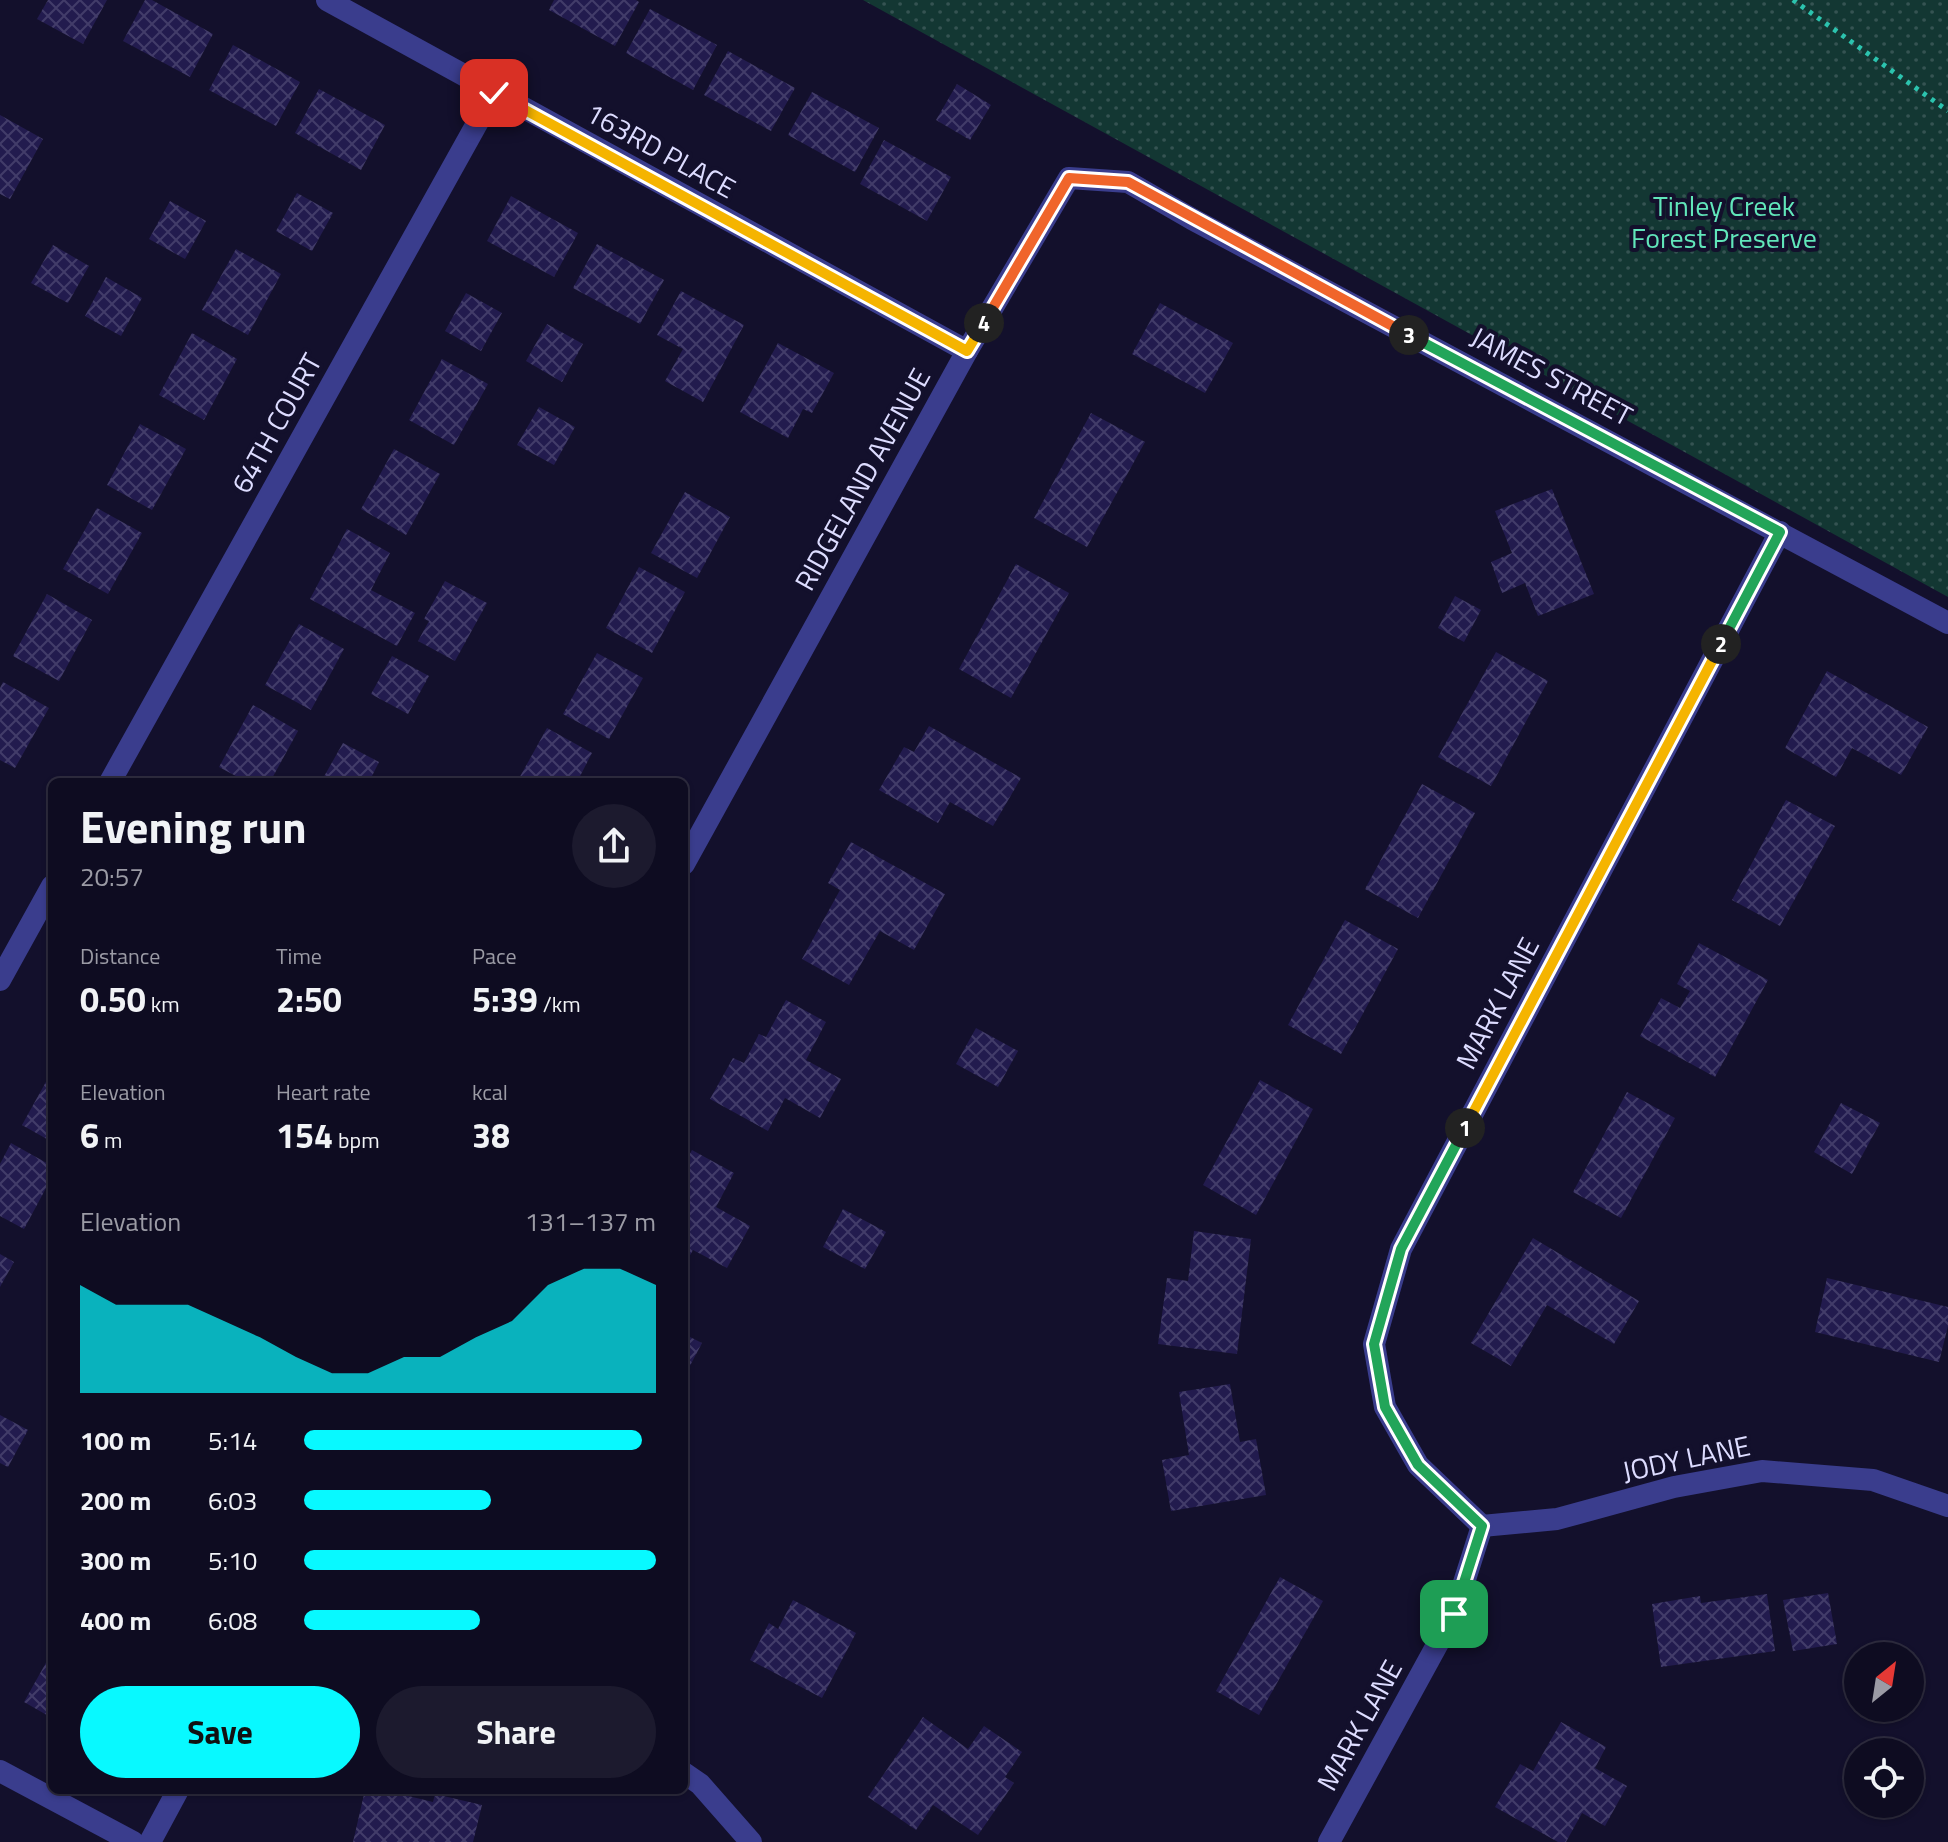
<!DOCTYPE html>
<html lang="en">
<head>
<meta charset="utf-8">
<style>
  body { margin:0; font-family:"Titillium Web",sans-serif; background:#1c1a2e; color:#f1f3f6; height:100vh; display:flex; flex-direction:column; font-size:30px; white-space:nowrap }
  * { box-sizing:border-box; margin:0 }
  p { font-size:26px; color:#9b9ba5 }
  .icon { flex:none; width:44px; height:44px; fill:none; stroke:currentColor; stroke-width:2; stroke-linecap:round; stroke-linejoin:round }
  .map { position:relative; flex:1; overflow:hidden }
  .details { position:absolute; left:48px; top:778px; width:640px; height:1016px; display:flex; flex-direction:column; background:#0e0c21; border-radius:12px; box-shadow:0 2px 6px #0004,0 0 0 2px #2e2c3f }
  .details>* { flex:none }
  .needle { width:52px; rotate:30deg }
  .controls { position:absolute; left:1844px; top:1642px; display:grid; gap:16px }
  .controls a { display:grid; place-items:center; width:80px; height:80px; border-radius:50%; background:#0e0c21; box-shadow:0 2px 6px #0004,0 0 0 2px #2e2c3f; font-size:40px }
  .pin { position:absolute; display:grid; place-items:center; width:68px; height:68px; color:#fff; margin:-34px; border-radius:16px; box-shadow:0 4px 12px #0006 }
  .km { position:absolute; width:40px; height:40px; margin:-20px; border-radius:50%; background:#222; color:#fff; font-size:22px; line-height:40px; text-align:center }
  .round { display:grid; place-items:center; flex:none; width:84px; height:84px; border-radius:42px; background:#1c1a2e }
  .summary { display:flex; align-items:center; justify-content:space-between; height:136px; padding:0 32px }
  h1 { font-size:44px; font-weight:700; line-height:60px }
  .metrics { display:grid; grid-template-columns:repeat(3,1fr); gap:12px; height:136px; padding:8px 32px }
  .metrics div { display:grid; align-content:center }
  .metrics b { font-size:34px; font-weight:700 }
  .metrics small { font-size:22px; font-weight:400 }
  .metrics p { font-size:22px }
  .chart { height:224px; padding:16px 32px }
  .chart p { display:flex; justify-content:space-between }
  .chart svg { width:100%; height:144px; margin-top:8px; fill:#08f9ff; opacity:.7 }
  .cta { display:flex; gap:16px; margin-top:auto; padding:16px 32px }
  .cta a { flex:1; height:92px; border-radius:48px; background:#08f9ff; color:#111; font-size:32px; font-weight:700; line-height:92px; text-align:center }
  .cta a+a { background:#1c1a2e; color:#f1f3f6 }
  ul { padding:0 32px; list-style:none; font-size:26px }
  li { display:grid; grid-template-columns:128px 96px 1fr; align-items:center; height:60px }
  li i { height:20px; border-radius:10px; background:#08f9ff }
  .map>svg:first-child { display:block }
  .park { fill:url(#park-dots) }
  .building { fill:url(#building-cross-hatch) }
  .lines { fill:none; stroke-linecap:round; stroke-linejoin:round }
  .path { stroke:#2cc3ae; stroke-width:5; stroke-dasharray:4 6; stroke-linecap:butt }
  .minor { stroke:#3a3d8d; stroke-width:22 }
  .split-1-casing { stroke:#fff; stroke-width:16 }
  .split-2-casing { stroke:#fff; stroke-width:16 }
  .split-3-casing { stroke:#fff; stroke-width:16 }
  .split-4-casing { stroke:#fff; stroke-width:16 }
  .split-5-casing { stroke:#fff; stroke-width:16 }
  .split-1 { stroke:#22a559; stroke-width:10 }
  .split-2 { stroke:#f5b400; stroke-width:10 }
  .split-3 { stroke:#22a559; stroke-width:10 }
  .split-4 { stroke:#f0652b; stroke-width:10 }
  .split-5 { stroke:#f5b400; stroke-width:10 }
  .labels { text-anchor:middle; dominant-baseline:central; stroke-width:8; stroke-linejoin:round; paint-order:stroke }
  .street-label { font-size:28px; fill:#dddcff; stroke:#13102c }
  .park-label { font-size:28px; fill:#61e6ba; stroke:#13102c }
</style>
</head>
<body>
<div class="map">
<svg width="1948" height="1842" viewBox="0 0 1948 1842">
  <defs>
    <pattern id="park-dots" width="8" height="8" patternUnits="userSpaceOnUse" patternTransform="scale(2)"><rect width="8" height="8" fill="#133733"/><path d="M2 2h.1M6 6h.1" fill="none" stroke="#355352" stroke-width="1.8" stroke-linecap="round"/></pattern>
    <pattern id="building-cross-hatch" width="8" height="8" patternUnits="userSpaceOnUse" patternTransform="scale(2)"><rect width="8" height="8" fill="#221b4e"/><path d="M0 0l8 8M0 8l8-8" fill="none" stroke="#423c69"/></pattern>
  </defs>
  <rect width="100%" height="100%" fill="#13102c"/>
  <path class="park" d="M863 0H1948V597Z"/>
  <g class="building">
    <path d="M48 0H107L83 44 37 19Z"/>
    <path d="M145 0H152L213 34 190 77 123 41Z"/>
    <path d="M554 0H636L639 2 615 46 549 10Z"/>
    <path d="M650 9 717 45 693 90 626 53Z"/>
    <path d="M233 45 300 82 276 126 209 90Z"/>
    <path d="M728 51 795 88 771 131 704 95Z"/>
    <path d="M957 84 991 105 970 140 936 120Z"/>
    <path d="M319 89 385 125 361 170 295 133Z"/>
    <path d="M812 92 879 128 855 172 788 135Z"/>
    <path d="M0 115 43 139 10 199 0 194Z"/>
    <path d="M884 140 951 177 927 221 860 184Z"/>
    <path d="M297 193 333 213 312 251 276 231Z"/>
    <path d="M511 196 578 233 554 277 487 241Z"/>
    <path d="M170 201 206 221 185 259 149 239Z"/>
    <path d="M597 244 664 280 640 324 573 288Z"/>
    <path d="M53 245 89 266 68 303 31 283Z"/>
    <path d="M236 249 281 274 248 335 202 310Z"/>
    <path d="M106 277 142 298 121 336 85 316Z"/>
    <path d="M681 291 744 325 703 402 665 381 683 349 657 335Z"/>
    <path d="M466 293 502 313 481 351 445 331Z"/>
    <path d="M1160 303 1233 343 1205 393 1132 354Z"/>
    <path d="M547 324 583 344 562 382 526 361Z"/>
    <path d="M192 333 237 359 204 420 159 395Z"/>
    <path d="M778 343 834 373 812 413 803 409 788 438 740 412Z"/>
    <path d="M442 359 488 384 454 445 409 420Z"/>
    <path d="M539 407 575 427 554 465 517 445Z"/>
    <path d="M1091 413 1145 442 1087 547 1034 518Z"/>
    <path d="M140 424 186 449 152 510 107 485Z"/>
    <path d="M394 449 440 474 406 535 361 509Z"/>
    <path d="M1552 489 1594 594 1538 616 1525 583 1502 593 1491 562 1512 553 1495 511Z"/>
    <path d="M685 492 730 517 697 578 651 553Z"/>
    <path d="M97 508 142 533 108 594 63 569Z"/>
    <path d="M347 529 390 553 371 590 415 613 397 646 310 599Z"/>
    <path d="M1016 564 1069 593 1011 698 959 669Z"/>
    <path d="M639 567 685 592 652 653 606 628Z"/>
    <path d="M445 581 487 603 455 661 418 641 429 621 424 619Z"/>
    <path d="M47 594 92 620 59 681 13 656Z"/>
    <path d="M1455 596 1481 610 1464 642 1438 628Z"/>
    <path d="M299 624 344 649 311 710 265 685Z"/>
    <path d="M1496 652 1548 681 1491 786 1438 757Z"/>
    <path d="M597 653 643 678 609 739 563 714Z"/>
    <path d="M392 656 429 676 408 714 371 694Z"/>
    <path d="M1827 671 1928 727 1901 775 1852 748 1836 777 1785 748Z"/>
    <path d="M3 682 49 708 15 768 0 760V688Z"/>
    <path d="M253 705 298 731 270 782H247L219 767Z"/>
    <path d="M929 726 1021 778 993 826 950 802 938 823 879 790 904 747 914 752Z"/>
    <path d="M547 728 592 753 577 782H517Z"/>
    <path d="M343 743 379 762 369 782 322 780Z"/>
    <path d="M1422 784 1475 813 1418 918 1365 889Z"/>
    <path d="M1786 800 1835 826 1780 926 1732 900Z"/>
    <path d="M851 842 945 894 914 950 880 931 849 985 802 959 840 890 828 883Z"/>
    <path d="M1345 920 1398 949 1341 1054 1288 1025Z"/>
    <path d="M1699 943 1768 980 1715 1077 1640 1036 1661 998 1680 1008 1690 991 1677 984Z"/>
    <path d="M786 1000 826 1022 806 1060 841 1079 820 1118 785 1098 768 1131 710 1099 733 1058 744 1063 759 1034 766 1037Z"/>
    <path d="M976 1028 1018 1051 998 1087 956 1064Z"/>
    <path d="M52 1071V1142L22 1125Z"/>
    <path d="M1260 1080 1313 1109 1256 1215 1203 1185Z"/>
    <path d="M1627 1092 1675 1118 1621 1218 1573 1192Z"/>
    <path d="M1841 1103 1880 1123 1852 1174 1814 1152Z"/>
    <path d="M11 1143 52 1166V1177L24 1229 0 1216V1164Z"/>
    <path d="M692 1150 734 1173 716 1207 750 1226 727 1268 693 1250 684 1266V1164Z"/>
    <path d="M843 1209 886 1232 865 1269 823 1247Z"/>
    <path d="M1194 1231 1251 1239 1237 1354 1158 1344 1167 1278 1188 1281Z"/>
    <path d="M1533 1238 1639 1301 1614 1344 1547 1305 1511 1366 1471 1343Z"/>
    <path d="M0 1254 14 1262 0 1287Z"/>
    <path d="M1827 1278 1948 1307V1326L1939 1362 1815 1332Z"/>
    <path d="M684 1334 702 1343 684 1377Z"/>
    <path d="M1230 1384 1240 1442 1256 1439 1266 1495 1171 1511 1162 1460 1189 1455 1179 1392Z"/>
    <path d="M0 1415 28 1430 8 1467 0 1463Z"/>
    <path d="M1280 1577 1323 1601 1259 1715 1216 1691Z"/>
    <path d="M1828 1593 1837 1644 1793 1651 1783 1600Z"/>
    <path d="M1767 1594 1775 1651 1661 1667 1652 1604 1700 1596 1701 1603Z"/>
    <path d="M793 1600 856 1633 822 1698 750 1660 769 1623 778 1629Z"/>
    <path d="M52 1652V1718L24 1702Z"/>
    <path d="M923 1717 968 1749 984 1726 1022 1752 1005 1777 1014 1783 978 1835 933 1805 916 1830 868 1797Z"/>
    <path d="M1561 1722 1606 1747 1595 1768 1627 1786 1605 1826 1582 1813 1566 1842H1558L1495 1807 1520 1764 1533 1771Z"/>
    <path d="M365 1790H384L433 1802 435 1794 482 1805 473 1842H353Z"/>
  </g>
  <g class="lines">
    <path class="path" d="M1793 0 1948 111"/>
    <g class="minor">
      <path d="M327 0 967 351"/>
      <path d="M110 782 494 93"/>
      <path d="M684 864 967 351 1069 178 1128 182 1192 219 1948 623"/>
      <path d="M0 980 52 886"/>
      <path d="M1482 1526 1557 1519 1674 1487 1762 1471 1873 1480 1948 1506"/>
      <path d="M0 1771 133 1842"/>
      <path d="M684 1773 700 1784 751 1842"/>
      <path d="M150 1842 178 1790"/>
      <path d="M1329 1842 1454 1614 1482 1526 1418 1465 1385 1407 1374 1344 1401 1249 1780 532"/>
    </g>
  </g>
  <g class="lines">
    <g class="split-1-casing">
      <path id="split-1" d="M1454 1614 1482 1526 1418 1465 1385 1407 1374 1344 1401 1249 1465 1128"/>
    </g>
    <g class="split-2-casing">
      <path id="split-2" d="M1465 1128 1721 644"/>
    </g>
    <g class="split-3-casing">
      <path id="split-3" d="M1409 335 1780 532 1721 644"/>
    </g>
    <g class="split-4-casing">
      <path id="split-4" d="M984 323 1069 178 1128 182 1409 335"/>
    </g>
    <g class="split-5-casing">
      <path id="split-5" d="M494 93 967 351 984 323"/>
    </g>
    <use href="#split-1" class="split-1"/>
    <use href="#split-2" class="split-2"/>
    <use href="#split-3" class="split-3"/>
    <use href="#split-4" class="split-4"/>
    <use href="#split-5" class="split-5"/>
  </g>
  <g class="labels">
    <g class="street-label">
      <text transform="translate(661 150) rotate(29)">163RD PLACE</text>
      <text transform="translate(1552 376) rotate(28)">JAMES STREET</text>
      <text transform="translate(276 423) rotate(-61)">64TH COURT</text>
      <text transform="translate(862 479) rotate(-61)">RIDGELAND AVENUE</text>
      <text transform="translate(1497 1003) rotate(-62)">MARK LANE</text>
      <text transform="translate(1686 1458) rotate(-12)">JODY LANE</text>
      <text transform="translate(1359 1725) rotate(-61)">MARK LANE</text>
    </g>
    <g class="park-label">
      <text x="1724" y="205">Tinley Creek<tspan x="1724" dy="32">Forest Preserve</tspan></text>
    </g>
  </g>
</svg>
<div class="controls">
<a><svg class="needle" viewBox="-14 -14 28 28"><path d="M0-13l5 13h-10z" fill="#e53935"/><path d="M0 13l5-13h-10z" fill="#9b9ba5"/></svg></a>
<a><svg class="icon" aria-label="locate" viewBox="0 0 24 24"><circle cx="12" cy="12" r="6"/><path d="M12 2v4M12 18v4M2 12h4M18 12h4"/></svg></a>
</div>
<div class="pin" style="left:1454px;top:1614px;background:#1e9e55"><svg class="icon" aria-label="arrive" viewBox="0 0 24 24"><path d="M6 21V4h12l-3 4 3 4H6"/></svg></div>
<div class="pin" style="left:494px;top:93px;background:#d93025"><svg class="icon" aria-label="check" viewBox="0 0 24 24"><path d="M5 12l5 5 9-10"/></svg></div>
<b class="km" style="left:1465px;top:1128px">1</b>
<b class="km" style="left:1721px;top:644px">2</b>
<b class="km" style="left:1409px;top:335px">3</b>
<b class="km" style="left:984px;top:323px">4</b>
<section class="details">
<div class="summary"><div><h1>Evening run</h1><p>20:57</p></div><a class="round"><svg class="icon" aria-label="share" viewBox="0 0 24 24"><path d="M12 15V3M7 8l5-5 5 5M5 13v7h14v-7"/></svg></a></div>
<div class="metrics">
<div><p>Distance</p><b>0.50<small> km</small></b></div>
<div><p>Time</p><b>2:50</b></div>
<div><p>Pace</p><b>5:39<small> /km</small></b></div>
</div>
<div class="metrics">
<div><p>Elevation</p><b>6<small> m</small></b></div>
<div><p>Heart rate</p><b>154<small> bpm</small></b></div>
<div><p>kcal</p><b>38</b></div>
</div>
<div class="chart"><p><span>Elevation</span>131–137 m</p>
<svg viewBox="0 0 160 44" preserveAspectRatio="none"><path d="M0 44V11L10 17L20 17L30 17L40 22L50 27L60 33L70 38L80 38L90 33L100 33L110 27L120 22L130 11L140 6L150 6L160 11V44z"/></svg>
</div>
<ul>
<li><b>100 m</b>5:14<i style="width:96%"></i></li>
<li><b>200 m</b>6:03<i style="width:53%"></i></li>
<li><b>300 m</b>5:10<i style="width:100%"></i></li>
<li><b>400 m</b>6:08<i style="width:50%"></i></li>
</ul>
<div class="cta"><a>Save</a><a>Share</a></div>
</section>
</div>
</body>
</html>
